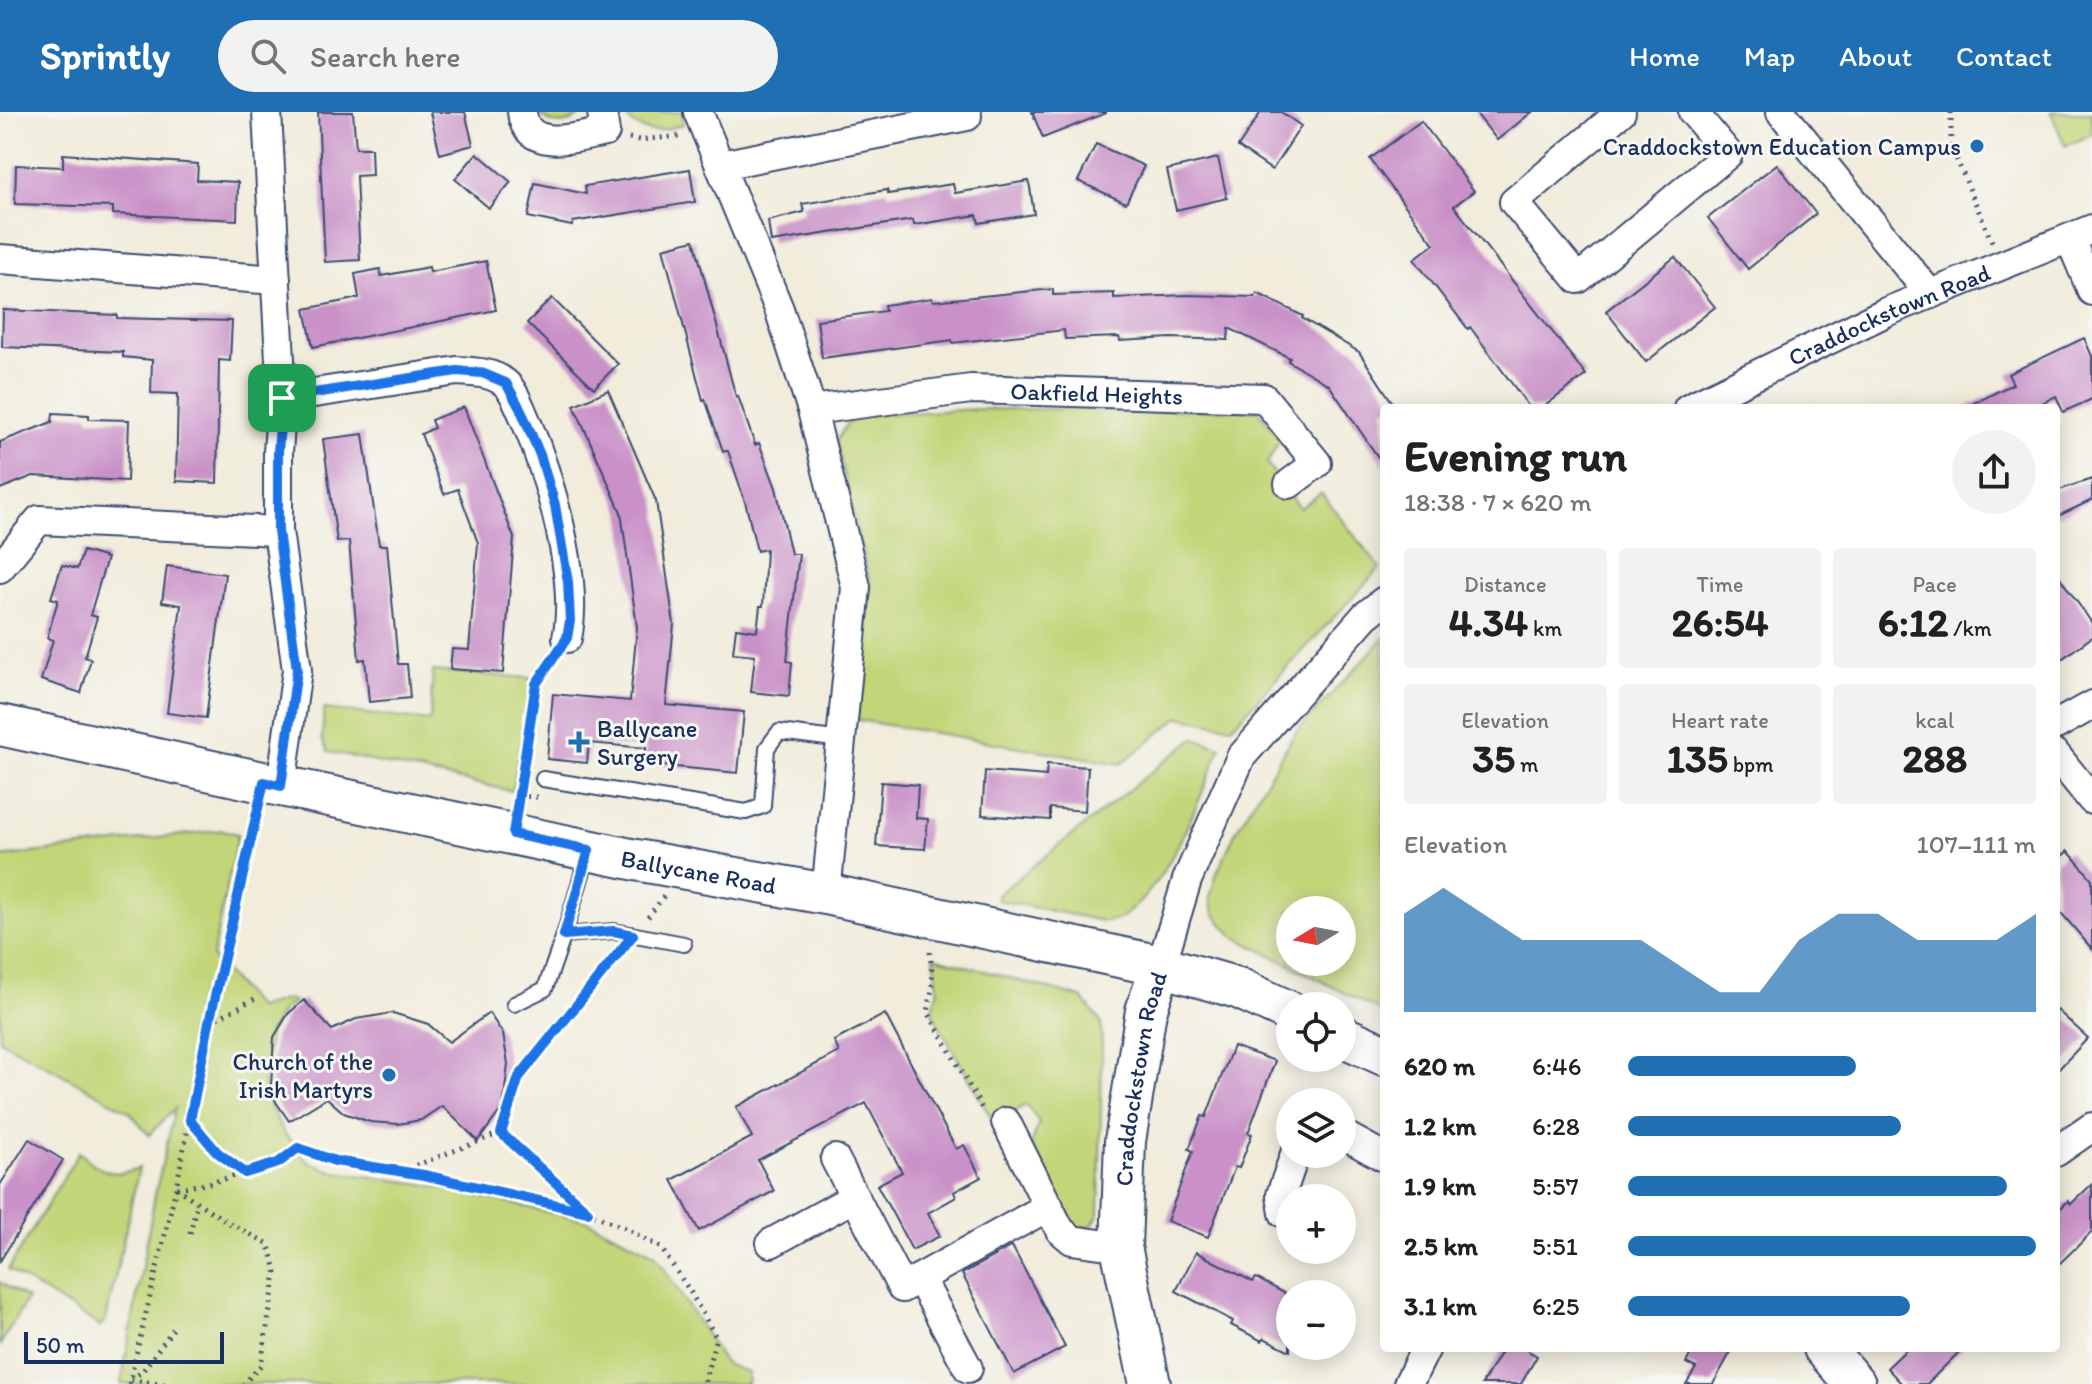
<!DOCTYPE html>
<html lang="en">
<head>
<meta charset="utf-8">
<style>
  body { margin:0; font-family:Itim,sans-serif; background:#f2f2f2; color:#202124; height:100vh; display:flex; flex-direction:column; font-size:30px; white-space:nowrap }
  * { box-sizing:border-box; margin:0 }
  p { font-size:26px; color:#757577 }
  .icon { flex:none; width:44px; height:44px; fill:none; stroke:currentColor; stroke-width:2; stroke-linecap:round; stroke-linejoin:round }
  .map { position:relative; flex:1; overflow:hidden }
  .side { position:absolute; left:1380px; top:292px; width:680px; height:948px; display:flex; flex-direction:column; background:#fff; border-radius:8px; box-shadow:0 4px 20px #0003 }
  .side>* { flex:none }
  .needle { width:52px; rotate:260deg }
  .fabs { position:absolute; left:1276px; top:784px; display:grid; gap:16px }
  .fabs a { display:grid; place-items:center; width:80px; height:80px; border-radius:50%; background:#fff; box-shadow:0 4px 20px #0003; font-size:40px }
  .scale { position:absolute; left:24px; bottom:20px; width:200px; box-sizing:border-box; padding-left:8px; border:4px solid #1b2f5e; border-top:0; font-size:22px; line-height:28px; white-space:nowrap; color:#1b2f5e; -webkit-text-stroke:6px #f6f6f2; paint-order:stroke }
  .pin { position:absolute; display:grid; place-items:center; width:68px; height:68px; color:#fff; margin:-34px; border-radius:16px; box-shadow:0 4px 12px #0006 }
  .round { display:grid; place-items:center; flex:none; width:84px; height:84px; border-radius:42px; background:#f2f2f2 }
  .head { display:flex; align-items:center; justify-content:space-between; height:136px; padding:0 24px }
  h1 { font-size:44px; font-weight:700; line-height:60px }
  .stats { display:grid; grid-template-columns:repeat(3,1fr); gap:12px; height:136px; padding:8px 24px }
  .stats div { display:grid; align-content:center; border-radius:8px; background:#f2f2f2; text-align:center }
  .stats b { font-size:40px; font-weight:700 }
  .stats small { font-size:22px; font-weight:400 }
  .stats p { font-size:22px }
  .chart { height:224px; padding:16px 24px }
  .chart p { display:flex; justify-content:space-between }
  .chart svg { width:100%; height:144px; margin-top:8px; fill:#1f6fb2; opacity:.7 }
  ul { padding:0 24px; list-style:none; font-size:26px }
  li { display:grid; grid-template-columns:128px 96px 1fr; align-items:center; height:60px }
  li i { height:20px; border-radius:10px; background:#1f6fb2 }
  header { display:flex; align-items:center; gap:48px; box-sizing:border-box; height:112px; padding:0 40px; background:#1f6fb2; color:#fff }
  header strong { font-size:38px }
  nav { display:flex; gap:44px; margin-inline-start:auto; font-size:28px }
  .search { width:560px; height:72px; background:#f2f2f2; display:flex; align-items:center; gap:20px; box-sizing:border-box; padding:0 28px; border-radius:44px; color:#757577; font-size:30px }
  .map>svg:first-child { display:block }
  .green { fill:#c2d679; stroke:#6e826c; stroke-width:2; fill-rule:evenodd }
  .building { fill:#c991c7 }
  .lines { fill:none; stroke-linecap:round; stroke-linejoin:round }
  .lane-casing { stroke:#3b4b71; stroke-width:18 }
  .street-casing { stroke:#3b4b71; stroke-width:32 }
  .secondary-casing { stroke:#3b4b71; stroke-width:44 }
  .path { stroke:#3b4b71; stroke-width:5; stroke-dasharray:2 6; stroke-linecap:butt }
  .lane { stroke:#fff; stroke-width:14 }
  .street { stroke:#fff; stroke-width:28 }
  .secondary { stroke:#fff; stroke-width:40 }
  .route-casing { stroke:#fff; stroke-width:16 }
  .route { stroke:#1a73e8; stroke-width:10 }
  .poi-dot { fill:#1f6fb2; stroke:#f6f6f2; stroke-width:3 }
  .labels { text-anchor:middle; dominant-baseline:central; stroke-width:6; stroke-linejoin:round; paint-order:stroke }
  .poi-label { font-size:24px; fill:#1b2f5e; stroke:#f6f6f2; text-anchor:end }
  .street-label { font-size:24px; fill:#1b2f5e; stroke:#f6f6f2 }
</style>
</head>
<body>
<header>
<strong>Sprintly</strong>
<div class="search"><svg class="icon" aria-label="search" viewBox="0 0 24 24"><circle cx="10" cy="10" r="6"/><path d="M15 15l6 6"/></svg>Search here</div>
<nav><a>Home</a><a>Map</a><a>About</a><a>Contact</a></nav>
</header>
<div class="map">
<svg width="2092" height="1272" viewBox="0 0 2092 1272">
  <rect width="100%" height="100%" fill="#f6f6f2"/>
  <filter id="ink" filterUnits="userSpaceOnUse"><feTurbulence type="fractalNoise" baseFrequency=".0125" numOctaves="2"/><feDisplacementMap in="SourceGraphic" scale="16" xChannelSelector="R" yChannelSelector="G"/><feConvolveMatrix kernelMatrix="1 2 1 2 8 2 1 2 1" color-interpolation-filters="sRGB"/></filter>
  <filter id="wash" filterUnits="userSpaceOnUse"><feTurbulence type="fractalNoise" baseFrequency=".006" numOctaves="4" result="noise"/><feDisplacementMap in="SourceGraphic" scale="32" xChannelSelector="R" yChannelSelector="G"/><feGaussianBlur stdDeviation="1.8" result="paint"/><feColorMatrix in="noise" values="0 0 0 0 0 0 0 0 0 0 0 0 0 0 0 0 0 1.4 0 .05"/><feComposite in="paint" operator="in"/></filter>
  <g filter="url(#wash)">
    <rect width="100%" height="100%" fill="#f1ecdb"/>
    <g class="green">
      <path d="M538 0H583C569 16 551 16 538 0Z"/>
      <path d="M622 0H683V12C656 22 640 24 622 0Z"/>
      <path d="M2051 0H2092V22L2065 34Z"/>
      <path d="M976 297 1258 298 1280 327 1267 352 1300 396 1321 381 1380 456 1232 615 1179 605 1121 652 857 608 871 476 836 329 852 304Z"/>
      <path d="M1384 526V901L1233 824 1214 802 1210 786 1216 763 1236 719 1295 621ZM1290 798H1342V850H1290Z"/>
      <path d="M433 559 532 566 512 679 328 640 322 627 324 597 430 609Z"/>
      <path d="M1194 626 1221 635C1200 685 1167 778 1120 806 1115 809 1108 809 1102 809L997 788V783Z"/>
      <path d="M223 718 238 722 212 845 257 896 288 887 294 890 284 897 269 921 264 973 270 994 284 1021 308 1050 335 1060 423 1072 588 1109 655 1142 725 1252 748 1261 747 1272H121L155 1083 175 996 149 1023 130 1000 0 928V745Z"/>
      <path d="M934 845 1082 886 1101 910 1102 936 1099 1102 1091 1115 1078 1116 1066 1107 1031 1034 1039 1010 1026 993 994 1011 932 901 938 876Z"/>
      <path d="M79 1040C101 1059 110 1067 139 1056L106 1208 100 1214 8 1158Z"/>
      <path d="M0 1170 27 1187 0 1233Z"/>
    </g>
    <g id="blocks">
      <g class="building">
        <path d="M318 0H353L356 36H371L372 63 356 64 360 148 325 150Z"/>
        <path d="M430 0H465L473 33 440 42Z"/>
        <path d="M1032 0H1106V1L1043 26Z"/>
        <path d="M1261 0H1281L1301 14 1272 58 1238 35Z"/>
        <path d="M1475 0H1532L1497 28Z"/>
        <path d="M1421 9 1474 79 1454 94 1586 263 1542 296H1530L1470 215 1468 217 1414 147 1434 132 1370 47Z"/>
        <path d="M1096 32 1144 54 1126 91 1078 69Z"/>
        <path d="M477 41 511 70 489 96 455 67Z"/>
        <path d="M63 42 198 52 197 68 238 70 237 108 113 102V95L15 92 16 53 63 55Z"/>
        <path d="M1218 46 1227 86 1176 98 1167 58Z"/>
        <path d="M1777 52 1816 102 1748 157 1708 106Z"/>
        <path d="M690 57 695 90 573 110 572 114 528 105 535 71 586 82 585 74Z"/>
        <path d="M1029 69 1034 102 979 111 977 103 914 113 913 108 771 130 768 109 804 100 802 92 887 78 888 82 953 72 955 81Z"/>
        <path d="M694 128 736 285 738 284 755 333 759 331 776 376 791 442H799L787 549 792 550 789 584 751 580 755 543 733 541 736 516 757 519 760 494H763L766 437 757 439 745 389 728 339H723L705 287 703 288 663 136Z"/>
        <path d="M1675 145 1715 195 1646 250 1606 199Z"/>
        <path d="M486 149 496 198 313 235 305 197 359 186 355 162 380 157 381 164 429 155 430 160Z"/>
        <path d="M1053 177V183L1114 181V186L1188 183 1255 185 1257 181 1303 204 1302 206 1359 240 1396 296H1384V354L1329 273 1288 249 1290 246 1229 216 1228 228 1171 226 1120 229 1119 225 1065 227 1064 218 953 231 952 228 822 246 817 208 885 199 884 193 932 186 933 189Z"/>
        <path d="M552 186 618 252 594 276 527 211Z"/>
        <path d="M3 198 117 203V206L232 209 230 249 219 248 217 371 176 369 178 282 151 281 152 248 123 245V240L2 235Z"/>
        <path d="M2084 226 2092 244V287L2063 300 2056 284 2032 296H1964L2013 272 2008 262Z"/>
        <path d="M608 278 656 389 674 512 666 593 744 600 738 661 645 652 646 636 589 631 587 651 547 647 553 582 630 589 637 515 621 400 574 293Z"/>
        <path d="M464 295 514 426 503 561 450 557 452 537 469 538 478 431 458 377 444 382 421 322 434 316 431 308Z"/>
        <path d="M53 301 89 303V307L129 308 127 369 33 364 0 377V330L52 310Z"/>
        <path d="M363 322 379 433H387L398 552H407L410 586 369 590 365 547 359 548 349 429 337 430 323 327Z"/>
        <path d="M2092 367V388L2056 405V379Z"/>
        <path d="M83 439 107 446 90 503 97 505 85 545 91 547 81 581 41 568 53 528 47 526 58 488 51 486 62 453 77 457Z"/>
        <path d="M167 454 225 462 206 606 167 601 181 493 162 490Z"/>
        <path d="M2056 460 2092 511V525L2056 551Z"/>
        <path d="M1047 652 1088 655 1085 699 1050 696V708L982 703 985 659 1046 664Z"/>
        <path d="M881 670 918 673 916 706 928 707 925 737 876 734Z"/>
        <path d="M2068 739 2092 767V837L2056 795V749Z"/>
        <path d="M304 888 332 918 356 907 393 901 428 912 449 930 489 901 503 922 508 952 503 995 478 1029 442 994 421 1008 398 1012 370 1010 344 1001 327 986 289 1009 276 990 271 974 274 925 288 902Z"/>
        <path d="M2056 897 2088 926 2056 960Z"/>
        <path d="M885 902 956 1037 964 1033 981 1065 954 1080 956 1085 928 1101 940 1124 912 1138 877 1073 902 1060 866 991 758 1048 774 1079 699 1119 672 1068 752 1025 736 995 839 940 834 929Z"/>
        <path d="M1233 934 1275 949 1248 1021 1252 1022 1239 1056 1235 1055 1208 1125 1167 1109 1193 1039 1189 1037 1202 1004 1206 1005Z"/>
        <path d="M29 1027 63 1048 0 1149V1073Z"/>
        <path d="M2092 1072V1120L2056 1155V1101L2068 1089 2071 1092Z"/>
        <path d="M1012 1134 1065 1235 1014 1262 962 1162Z"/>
        <path d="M1196 1140 1253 1170 1256 1166 1290 1184V1239L1264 1226 1262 1229 1231 1213 1233 1209 1176 1179Z"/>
        <path d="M1503 1236H1523L1537 1244 1521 1272H1482Z"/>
        <path d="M1694 1236H1733L1713 1272H1686L1696 1256 1686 1251Z"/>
        <path d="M1908 1236H1963L1927 1272H1902L1887 1256Z"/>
      </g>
    </g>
  </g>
  <g filter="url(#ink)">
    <use href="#blocks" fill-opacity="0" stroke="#3b4b71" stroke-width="2"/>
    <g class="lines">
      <g class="lane-casing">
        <g id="lane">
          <path d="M543 667 746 700 763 694 767 636 779 620 842 628"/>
          <path d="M588 742 564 823 614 819 684 832"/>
          <path d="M514 892 545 877 564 823"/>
        </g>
      </g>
      <g class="street-casing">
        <g id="street">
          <path d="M267 0 282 286 278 340V419L297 558 281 674"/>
          <path d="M522 0C526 42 578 25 605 20L602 0"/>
          <path d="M698 0 779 197 812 298 856 475 826 782"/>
          <path d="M1621 0 1514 90 1578 167 1728 42 1693 0"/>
          <path d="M1781 0 1930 182"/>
          <path d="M721 53 967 4 966 0"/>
          <path d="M2070 127 2092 179"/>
          <path d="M0 147 276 168"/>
          <path d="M282 286 457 259C473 260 492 260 505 271 514 278 521 298 526 309 549 364 580 466 567 526"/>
          <path id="s1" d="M1688 296 1886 200 2092 117"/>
          <path id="s2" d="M812 298 971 277 1264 286 1317 351 1289 372"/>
          <path d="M0 456 39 408 278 419"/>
          <path d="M2056 613 2092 593"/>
          <path d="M2056 643 2092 688"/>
          <path d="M1161 854 1187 768 1241 645 1365 504 1384 489"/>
          <path d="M1006 1010 1060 1118 1072 1128 1121 1135"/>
          <path d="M1342 1022 1384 1045"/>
          <path d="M2056 1040 2092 1015"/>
          <path d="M835 1047 902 1176 1049 1094"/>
          <path d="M1290 1104 1284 1101 1281 1083 1295 1042"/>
          <path d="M771 1131 855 1085"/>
          <path d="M920 1166 968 1256"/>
          <path d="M1408 1272 1426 1236"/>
        </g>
      </g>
      <g class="secondary-casing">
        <g id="secondary">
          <path id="s3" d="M0 613 281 674 636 748 826 782 1161 854 1238 876 1290 900"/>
          <path d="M1342 924 1384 943"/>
          <path d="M1824 1236 1855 1272"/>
          <path id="s4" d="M1150 1272 1121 1135 1125 1029 1146 899 1161 854"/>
        </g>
      </g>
      <g class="path">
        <path d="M1951 0V34L1992 130"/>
        <path d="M629 26 639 28 683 24"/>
        <path d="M519 684 537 685"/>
        <path d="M518 690 536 572 553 546"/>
        <path d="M648 805 664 784"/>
        <path d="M930 840 933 870 928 900 984 1000"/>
        <path d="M210 910 258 885"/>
        <path d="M190 1008 217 1040 245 1061 278 1051 298 1036 335 1049 424 1063 588 1100 625 1116 661 1136 691 1181 716 1225 704 1272"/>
        <path d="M501 1021 519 965 619 841"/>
        <path d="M501 1021 586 1099"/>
        <path d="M401 1059 501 1021"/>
        <path d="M176 1076 227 1110 267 1131 272 1142 276 1160 261 1253 244 1272"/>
        <path d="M177 1076 206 1072 245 1061"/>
        <path d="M190 1121 197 1090"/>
        <path d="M131 1267 142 1260 173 1217"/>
        <path d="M131 1268 164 1272"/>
        <path d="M129 1272 176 1076 209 911 257 699"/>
      </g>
      <use href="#lane" class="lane"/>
      <use href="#street" class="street"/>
      <use href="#secondary" class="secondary"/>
    </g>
  </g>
  <g class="lines" filter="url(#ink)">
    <g class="route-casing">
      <path id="route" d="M457 259 482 261 506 271 521 298 540 343 555 393 568 470 570 509 567 526 536 572 513 722 589 738 564 823 614 819 633 823 519 965 501 1021 588 1100 424 1063 335 1049 298 1036 278 1051 245 1061 217 1040 190 1008 209 911 264 670 281 674 297 558 278 419V340L282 286Z"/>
    </g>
    <use href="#route" class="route"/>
  </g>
  <g class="poi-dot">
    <circle cx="1977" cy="34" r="8"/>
    <path d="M575 618h8v8h8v8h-8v8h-8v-8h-8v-8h8z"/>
    <circle cx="389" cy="963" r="8"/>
  </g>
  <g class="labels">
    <g class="poi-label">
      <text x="1961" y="34">Craddockstown Education Campus</text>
      <text x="597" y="616" text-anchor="start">Ballycane<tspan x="597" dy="28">Surgery</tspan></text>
      <text x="373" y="949">Church of the<tspan x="373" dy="28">Irish Martyrs</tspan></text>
    </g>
    <g class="street-label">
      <text stroke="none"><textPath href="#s1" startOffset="222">Craddockstown Road</textPath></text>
      <text stroke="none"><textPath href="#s2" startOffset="286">Oakfield Heights</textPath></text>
      <text stroke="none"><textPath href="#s3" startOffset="714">Ballycane Road</textPath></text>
      <text stroke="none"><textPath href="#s4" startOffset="310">Craddockstown Road</textPath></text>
    </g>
  </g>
</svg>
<div class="fabs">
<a><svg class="needle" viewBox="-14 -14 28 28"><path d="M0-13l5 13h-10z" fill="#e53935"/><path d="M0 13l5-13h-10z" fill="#757577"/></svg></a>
<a><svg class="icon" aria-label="locate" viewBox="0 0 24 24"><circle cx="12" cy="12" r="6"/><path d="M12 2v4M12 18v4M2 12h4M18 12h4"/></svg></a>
<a><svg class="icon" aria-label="layers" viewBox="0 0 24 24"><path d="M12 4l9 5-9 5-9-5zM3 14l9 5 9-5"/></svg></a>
<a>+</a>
<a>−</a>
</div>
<div class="scale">50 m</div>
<div class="pin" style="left:282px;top:286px;background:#1e9e55"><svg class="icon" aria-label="arrive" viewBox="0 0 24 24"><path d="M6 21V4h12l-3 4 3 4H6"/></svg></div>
<section class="side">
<div class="head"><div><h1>Evening run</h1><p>18:38 · 7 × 620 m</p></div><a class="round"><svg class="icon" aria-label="share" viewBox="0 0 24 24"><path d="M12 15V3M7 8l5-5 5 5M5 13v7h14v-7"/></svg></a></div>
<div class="stats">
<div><p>Distance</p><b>4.34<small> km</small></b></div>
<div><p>Time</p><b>26:54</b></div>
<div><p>Pace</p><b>6:12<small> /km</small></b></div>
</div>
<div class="stats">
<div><p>Elevation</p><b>35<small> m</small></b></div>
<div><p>Heart rate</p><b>135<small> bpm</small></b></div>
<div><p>kcal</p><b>288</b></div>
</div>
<div class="chart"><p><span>Elevation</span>107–111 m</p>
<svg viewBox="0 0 160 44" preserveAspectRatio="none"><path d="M0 44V14L10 6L20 14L30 22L40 22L50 22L60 22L70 30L80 38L90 38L100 22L110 14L120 14L130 22L140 22L150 22L160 14V44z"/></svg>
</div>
<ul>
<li><b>620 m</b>6:46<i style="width:56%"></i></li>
<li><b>1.2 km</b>6:28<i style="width:67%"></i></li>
<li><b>1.9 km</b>5:57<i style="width:93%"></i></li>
<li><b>2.5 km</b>5:51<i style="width:100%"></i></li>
<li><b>3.1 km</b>6:25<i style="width:69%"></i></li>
</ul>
</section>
</div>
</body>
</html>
